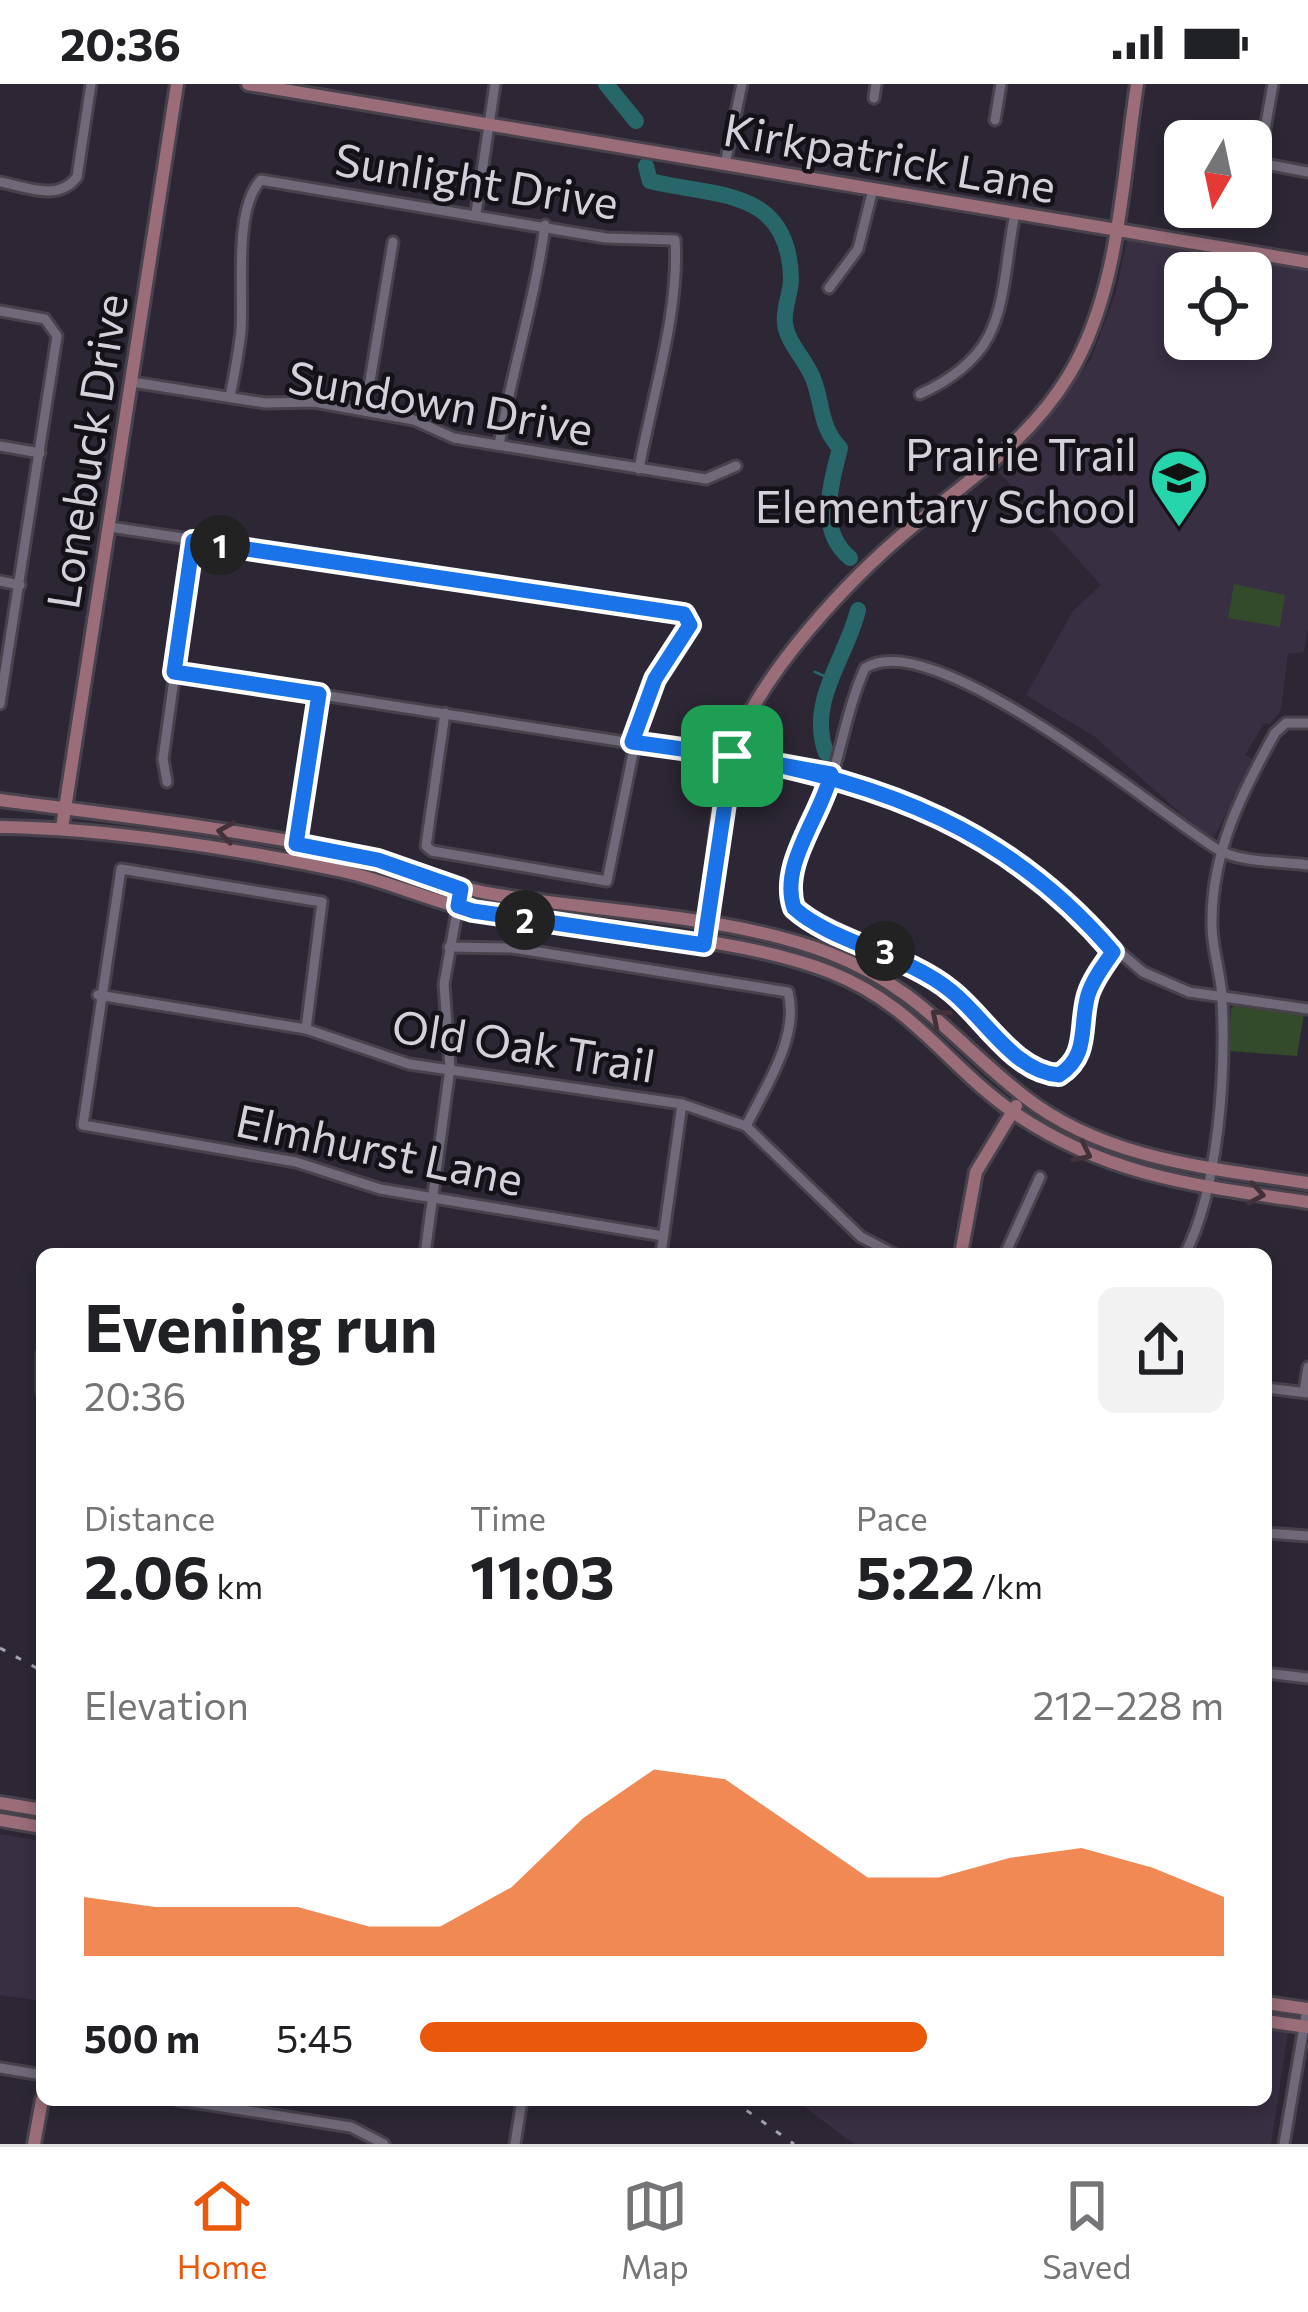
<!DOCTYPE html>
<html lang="en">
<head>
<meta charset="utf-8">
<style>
  body { margin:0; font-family:Commissioner,sans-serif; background:#f2f2f2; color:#202124; height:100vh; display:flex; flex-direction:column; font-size:45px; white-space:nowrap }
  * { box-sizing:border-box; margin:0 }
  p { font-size:39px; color:#757577 }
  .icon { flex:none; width:66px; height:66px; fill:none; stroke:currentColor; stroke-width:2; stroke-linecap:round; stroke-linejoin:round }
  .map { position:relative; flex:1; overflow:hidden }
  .sheet { position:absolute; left:36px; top:1164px; width:1236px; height:858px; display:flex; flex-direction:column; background:#fff; border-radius:18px; box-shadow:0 6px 18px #0003 }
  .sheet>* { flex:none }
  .needle { width:78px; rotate:189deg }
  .fabs { position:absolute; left:1164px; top:36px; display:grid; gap:24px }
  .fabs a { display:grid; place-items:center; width:108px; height:108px; border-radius:18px; background:#fff; box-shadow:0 6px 18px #0003; font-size:60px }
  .pin { position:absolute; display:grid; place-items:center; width:102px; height:102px; color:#fff; margin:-51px; border-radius:24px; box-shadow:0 6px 18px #0006 }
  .km { position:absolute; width:60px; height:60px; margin:-30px; border-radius:50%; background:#222; color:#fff; font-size:33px; line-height:60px; text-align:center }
  .round { display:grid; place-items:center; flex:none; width:126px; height:126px; border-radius:18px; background:#f2f2f2 }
  .headline { display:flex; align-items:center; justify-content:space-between; height:204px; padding:0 48px }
  h1 { font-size:66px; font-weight:700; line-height:90px }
  .metrics { display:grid; grid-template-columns:repeat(3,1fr); gap:18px; height:204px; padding:12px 48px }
  .metrics div { display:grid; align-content:center }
  .metrics b { font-size:60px; font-weight:700 }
  .metrics small { font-size:33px; font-weight:400 }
  .metrics p { font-size:33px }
  .chart { height:336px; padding:24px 48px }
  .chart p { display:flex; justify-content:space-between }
  .chart svg { width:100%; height:216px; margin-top:12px; fill:#ea580c; opacity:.7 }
  ul { padding:0 48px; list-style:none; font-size:39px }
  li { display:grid; grid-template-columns:192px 144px 1fr; align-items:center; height:90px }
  li i { height:30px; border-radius:15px; background:#ea580c }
  .status { display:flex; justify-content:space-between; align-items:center; height:84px; padding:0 60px; background:#fff; direction:ltr }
  .status svg { height:33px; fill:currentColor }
  .tab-bar { display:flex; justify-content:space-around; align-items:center; height:168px; border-top:3px solid #e0e0e0; background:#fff; font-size:33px; color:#757577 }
  .tab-bar a { display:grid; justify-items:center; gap:6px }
  .tab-bar .current { color:#ea580c }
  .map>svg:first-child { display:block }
  .built { fill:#392f43; fill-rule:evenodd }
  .green { fill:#334a2b }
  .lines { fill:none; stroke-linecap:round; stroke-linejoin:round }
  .stream { stroke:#286769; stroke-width:3 }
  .river { stroke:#286769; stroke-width:16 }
  .street-casing { stroke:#48424d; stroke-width:15 }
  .secondary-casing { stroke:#48424d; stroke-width:18 }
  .street { stroke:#706979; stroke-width:9 }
  .secondary { stroke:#9a6d79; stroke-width:12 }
  .rail { stroke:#a6a2ac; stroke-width:3; stroke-dasharray:6 12; stroke-linecap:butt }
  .oneway { stroke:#433139 }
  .route-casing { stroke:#fff; stroke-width:24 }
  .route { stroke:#1a73e8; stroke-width:15 }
  .labels { text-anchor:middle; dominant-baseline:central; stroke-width:9; stroke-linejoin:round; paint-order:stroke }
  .street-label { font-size:45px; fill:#d5d1da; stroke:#141117 }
  .poi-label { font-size:45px; fill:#d5d1da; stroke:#141117; text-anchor:end }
</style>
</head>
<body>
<div class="status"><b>20:36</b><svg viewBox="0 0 49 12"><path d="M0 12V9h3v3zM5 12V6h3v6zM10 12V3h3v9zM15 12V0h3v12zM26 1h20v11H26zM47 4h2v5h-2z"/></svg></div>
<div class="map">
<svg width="1308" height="2060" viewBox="0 0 1308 2060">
  <rect width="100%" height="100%" fill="#2d2735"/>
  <g class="built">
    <path d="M1128 151 1308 180V544L1304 568 1288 570 1281 626 1270 640 1264 639 1245 671 1254 676 1212 757 1095 653 1026 611 1073 527 1101 501 999 388 1091 275 1116 208ZM1185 189H1251V255H1185Z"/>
    <path d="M0 1750 42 1757V1917L0 1911Z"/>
    <path d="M1266 1945 1288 1948 1271 2060H854L795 2016H1266Z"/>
  </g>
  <g class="green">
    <path d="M1234 500 1285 511 1280 543 1228 534Z"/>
    <path d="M1238 920 1304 930 1297 972 1229 967 1231 924Z"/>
  </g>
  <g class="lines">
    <path class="stream" d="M815 588 831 595"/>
    <g class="river">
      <path d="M606 0 636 37"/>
      <path d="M646 82 650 97C716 113 789 103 791 195 791 210 783 224 785 240 788 261 807 276 814 297 823 322 820 343 840 364 831 400 816 446 850 474"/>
      <path d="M826 669C807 617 846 575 858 526"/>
    </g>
    <g class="street-casing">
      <g id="street">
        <path d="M1273 0 1260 73 1270 81 1308 88"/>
        <path d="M874 14 876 0"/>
        <path d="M995 36 1001 0"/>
        <path d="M725 80 742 0"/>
        <path d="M0 98C27 103 58 118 77 93L91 0"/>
        <path d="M476 129 495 0"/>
        <path d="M829 204 858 165 873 105"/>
        <path d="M0 227 45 235 57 252 0 620"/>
        <path d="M132 298 265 319 314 318 414 336 454 354 706 395 736 382"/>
        <path d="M920 310C1011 268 998 217 1015 129"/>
        <path d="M230 313C234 291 239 269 241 246 244 208 233 125 261 96L606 154 675 156C680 226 652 313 639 385"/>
        <path d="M365 327 393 158"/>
        <path d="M499 361C512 286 535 216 545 141"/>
        <path d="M0 362 40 369"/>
        <path d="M110 443 684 530 691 538 643 620 607 797 432 767 426 762 445 629"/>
        <path d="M0 497 20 501"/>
        <path d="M174 588 831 690 960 741 1003 769 1143 888 1189 908 1308 925"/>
        <path d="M167 698 163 675 193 457"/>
        <path d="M296 760 319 610"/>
        <path d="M449 863 513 864 788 908C800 952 765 1004 746 1042"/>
        <path d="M1113 868C1105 881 1093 895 1089 911 1078 947 1093 1007 1031 985L951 907 919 884 794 824C780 785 815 744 827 709 841 668 847 624 865 584 934 540 1155 727 1217 765 1239 779 1282 777 1308 781"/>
        <path d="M98 911 306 945 409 980 682 1020 746 1042 861 1153 894 1170"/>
        <path d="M306 945 322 818 121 785 83 1041 296 1078 380 1105 663 1152"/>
        <path d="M425 1170 450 984 444 900 461 805"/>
        <path d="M661 1170 682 1020"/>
        <path d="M1005 1170 1040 1093"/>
        <path d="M1185 1170C1219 1104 1226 988 1222 914 1221 890 1212 865 1212 841 1211 769 1241 710 1275 649L1286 639H1308"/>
        <path d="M42 1270V1308"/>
        <path d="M1266 1304 1308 1309"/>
        <path d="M1304 1308 1308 1283"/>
        <path d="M1266 1449 1308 1452"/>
        <path d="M1266 1589 1308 1594"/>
        <path d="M0 1984 42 1991"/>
        <path d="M179 2016 351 2043 384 2060"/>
        <path d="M515 2060 522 2016"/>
        <path d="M1284 2060 1307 1925"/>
      </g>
    </g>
    <g class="secondary-casing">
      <g id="secondary">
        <path d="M248 0 1308 178"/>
        <path d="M0 716C114 731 229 744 341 767 395 777 444 803 498 811 603 828 730 831 829 869 920 904 953 957 1025 1013 1106 1076 1210 1084 1308 1099"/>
        <path d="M0 743C103 744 240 765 342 787 392 798 439 821 490 830 599 849 728 849 830 888 916 922 946 982 1016 1030 1109 1093 1200 1102 1308 1118"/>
        <path d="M62 744 177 0"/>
        <path d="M706 848C714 789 715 724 733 668 757 592 851 493 913 442 970 395 1030 356 1069 291 1120 207 1122 95 1137 0"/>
        <path d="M961 1170 976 1088 1016 1022"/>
        <path d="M0 1719 42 1726"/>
        <path d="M0 1736 42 1743"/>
        <path d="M1266 1919 1308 1925"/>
        <path d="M1266 1937 1308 1943"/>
        <path d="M34 2060 42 2016"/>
      </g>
    </g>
    <use href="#street" class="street"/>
    <use href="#secondary" class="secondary"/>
    <g class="rail">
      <path d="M0 1564 42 1587"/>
      <path d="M732 2016 794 2060"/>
    </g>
  </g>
  <defs><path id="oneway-chevron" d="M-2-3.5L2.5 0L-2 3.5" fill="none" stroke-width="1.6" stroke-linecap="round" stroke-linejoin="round" transform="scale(3)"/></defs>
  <g class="oneway">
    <use href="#oneway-chevron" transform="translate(226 748) rotate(-171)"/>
    <use href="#oneway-chevron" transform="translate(939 933) rotate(-140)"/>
    <use href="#oneway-chevron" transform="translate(1083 1069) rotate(26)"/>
    <use href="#oneway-chevron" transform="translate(1256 1110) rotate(9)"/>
  </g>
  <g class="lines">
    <g class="route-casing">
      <path id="route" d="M732 672 632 658 655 595 690 541 684 530 193 457 174 588 319 610 296 760 378 776 461 805 458 822 473 827 704 861 732 672 831 690C822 731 779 780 794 824 831 858 906 870 951 907 985 934 1014 988 1059 991 1090 971 1079 942 1088 911 1093 895 1104 881 1113 868 1008 745 886 701 732 672"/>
    </g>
    <use href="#route" class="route"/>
  </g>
  <defs>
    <g id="school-pin" transform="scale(3)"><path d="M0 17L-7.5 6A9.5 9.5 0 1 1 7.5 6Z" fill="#27d5ad" stroke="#141117"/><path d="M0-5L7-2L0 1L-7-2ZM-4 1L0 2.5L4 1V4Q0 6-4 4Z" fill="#111"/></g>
  </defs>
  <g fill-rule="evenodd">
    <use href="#school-pin" x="1179" y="394"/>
  </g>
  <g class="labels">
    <g class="street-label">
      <text transform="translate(890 72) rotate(10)">Kirkpatrick Lane</text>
      <text transform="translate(477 95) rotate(9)">Sunlight Drive</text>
      <text transform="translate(441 317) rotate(10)">Sundown Drive</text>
      <text transform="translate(85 367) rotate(-81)">Lonebuck Drive</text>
      <text transform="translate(524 960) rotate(9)">Old Oak Trail</text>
      <text transform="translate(380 1064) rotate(12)">Elmhurst Lane</text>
    </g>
    <g class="poi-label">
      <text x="1137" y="368">Prairie Trail<tspan x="1137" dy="52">Elementary School</tspan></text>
    </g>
  </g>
</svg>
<div class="fabs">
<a><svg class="needle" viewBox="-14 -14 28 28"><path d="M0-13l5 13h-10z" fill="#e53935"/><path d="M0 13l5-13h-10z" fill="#757577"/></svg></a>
<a><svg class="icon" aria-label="locate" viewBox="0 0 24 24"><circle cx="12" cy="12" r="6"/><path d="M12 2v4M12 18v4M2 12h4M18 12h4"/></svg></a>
</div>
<div class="pin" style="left:732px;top:672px;background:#1e9e55"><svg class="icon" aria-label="arrive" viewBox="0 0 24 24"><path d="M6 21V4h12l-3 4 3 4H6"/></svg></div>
<b class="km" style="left:220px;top:461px">1</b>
<b class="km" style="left:525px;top:836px">2</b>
<b class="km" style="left:885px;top:867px">3</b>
<section class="sheet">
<div class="headline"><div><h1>Evening run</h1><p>20:36</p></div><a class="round"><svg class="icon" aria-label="share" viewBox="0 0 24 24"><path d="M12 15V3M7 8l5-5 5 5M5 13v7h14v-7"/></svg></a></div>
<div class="metrics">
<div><p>Distance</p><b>2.06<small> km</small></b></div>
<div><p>Time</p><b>11:03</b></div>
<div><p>Pace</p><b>5:22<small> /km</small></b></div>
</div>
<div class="chart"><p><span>Elevation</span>212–228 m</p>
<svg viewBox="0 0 160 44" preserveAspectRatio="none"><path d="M0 44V32L10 34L20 34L30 34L40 38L50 38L60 30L70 16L80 6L90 8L100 18L110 28L120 28L130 24L140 22L150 26L160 32V44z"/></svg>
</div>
<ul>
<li><b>500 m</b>5:45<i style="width:63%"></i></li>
</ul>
</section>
</div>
<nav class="tab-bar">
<a class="current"><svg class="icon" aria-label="home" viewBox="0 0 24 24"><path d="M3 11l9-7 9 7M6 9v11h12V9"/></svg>Home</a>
<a><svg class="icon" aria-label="map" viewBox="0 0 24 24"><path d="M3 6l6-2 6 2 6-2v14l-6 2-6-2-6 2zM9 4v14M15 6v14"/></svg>Map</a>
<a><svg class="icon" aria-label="saved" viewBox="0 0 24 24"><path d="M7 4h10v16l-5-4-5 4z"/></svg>Saved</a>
</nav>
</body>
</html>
